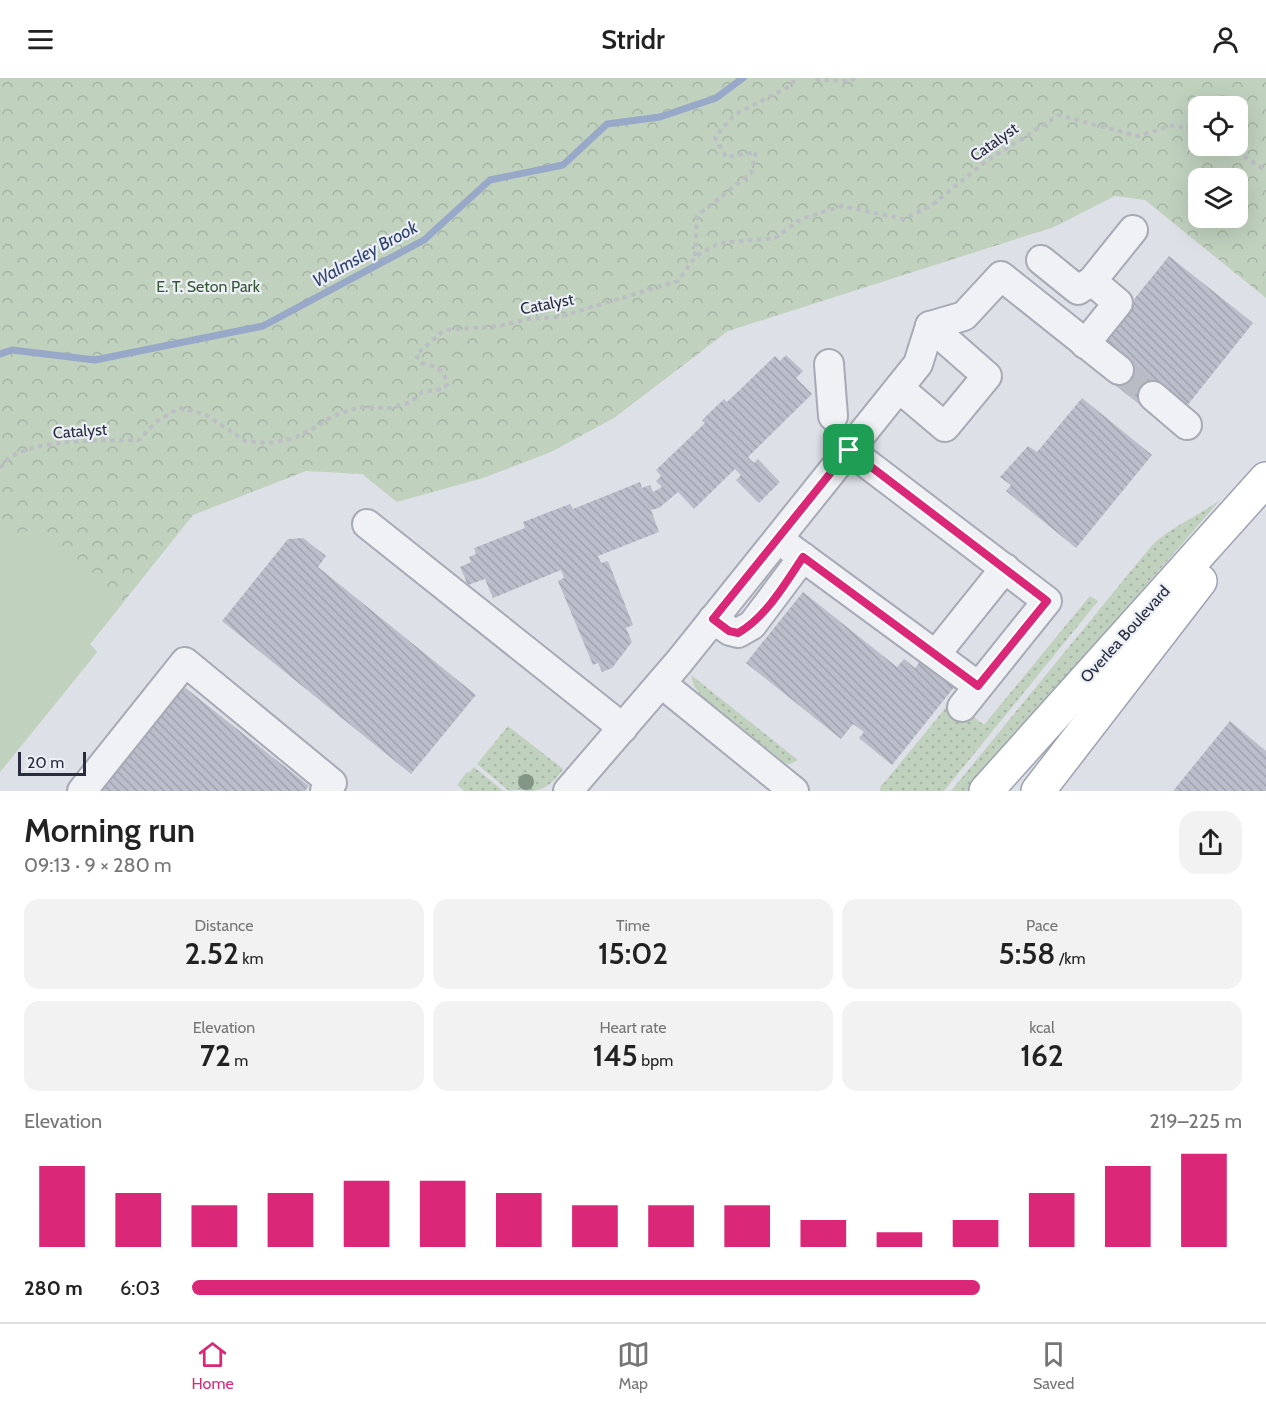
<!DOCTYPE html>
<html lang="en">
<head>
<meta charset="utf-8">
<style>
  body { margin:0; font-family:Cabin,sans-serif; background:#f2f2f2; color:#222; height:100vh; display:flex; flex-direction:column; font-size:22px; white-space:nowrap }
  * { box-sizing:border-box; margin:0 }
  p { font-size:20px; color:#767676 }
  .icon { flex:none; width:33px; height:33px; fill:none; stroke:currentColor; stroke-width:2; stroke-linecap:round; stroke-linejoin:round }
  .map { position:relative; height:713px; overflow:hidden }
  .drawer { display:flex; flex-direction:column; background:#fff; flex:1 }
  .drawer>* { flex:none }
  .tools { position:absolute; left:1188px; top:18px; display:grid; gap:12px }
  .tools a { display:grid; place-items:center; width:60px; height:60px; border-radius:12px; background:#fff; box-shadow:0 6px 24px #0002; font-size:30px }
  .scale { position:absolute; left:18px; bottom:15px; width:68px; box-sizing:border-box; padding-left:6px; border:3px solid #272c3e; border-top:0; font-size:16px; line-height:21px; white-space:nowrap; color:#272c3e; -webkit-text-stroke:4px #eceff5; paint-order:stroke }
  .pin { position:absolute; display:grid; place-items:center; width:51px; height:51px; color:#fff; margin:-26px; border-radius:12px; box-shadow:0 3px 9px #0006 }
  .round { display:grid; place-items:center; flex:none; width:63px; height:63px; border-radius:18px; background:#f2f2f2 }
  .head { display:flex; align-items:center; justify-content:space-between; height:102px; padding:0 24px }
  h1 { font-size:33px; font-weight:600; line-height:45px }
  .metrics { display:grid; grid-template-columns:repeat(3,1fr); gap:9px; height:102px; padding:6px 24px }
  .metrics div { display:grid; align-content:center; border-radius:15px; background:#f2f2f2; text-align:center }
  .metrics b { font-size:30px; font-weight:600 }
  .metrics small { font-size:16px; font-weight:400 }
  .metrics p { font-size:16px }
  .chart { height:168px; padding:12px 24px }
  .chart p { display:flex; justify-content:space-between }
  .chart svg { width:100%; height:108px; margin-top:6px; stroke:#db2777; stroke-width:6 }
  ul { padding:0 24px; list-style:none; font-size:20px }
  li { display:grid; grid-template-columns:96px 72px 1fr; align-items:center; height:45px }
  li i { height:15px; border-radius:8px; background:#db2777 }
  header { display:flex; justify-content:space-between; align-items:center; height:78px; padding:0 24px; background:#fff; font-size:27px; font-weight:600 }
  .tabs { display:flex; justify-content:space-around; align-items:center; height:84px; border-top:2px solid #e0e0e0; background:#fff; font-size:16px; color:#767676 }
  .tabs a { display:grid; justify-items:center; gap:3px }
  .tabs .current { color:#db2777 }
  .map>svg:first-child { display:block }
  .grass { fill:url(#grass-dots) }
  .park { fill:url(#park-crowns); fill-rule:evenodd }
  .garden { fill:#c0d1be }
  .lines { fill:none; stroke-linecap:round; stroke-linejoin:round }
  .stream { stroke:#98a8c8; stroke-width:7 }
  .building { fill:url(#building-back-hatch) }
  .minor-tunnel { stroke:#b9bcc5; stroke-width:28; stroke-dasharray:28 14; stroke-linecap:butt }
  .minor-casing { stroke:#a6aab4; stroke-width:32 }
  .major-casing { stroke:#9da2b3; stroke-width:36 }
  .path { stroke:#bcbec5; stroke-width:4; stroke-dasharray:4.5 4.5; stroke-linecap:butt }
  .minor { stroke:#f0f1f5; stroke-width:28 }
  .major { stroke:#fff; stroke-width:33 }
  .tree { fill:#819685 }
  .route-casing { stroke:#fff; stroke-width:12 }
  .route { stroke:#db2777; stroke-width:8 }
  .labels { text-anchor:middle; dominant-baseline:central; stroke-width:4.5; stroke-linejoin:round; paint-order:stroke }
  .street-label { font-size:16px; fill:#272c3e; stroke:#eceff5 }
  .park-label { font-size:16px; fill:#355934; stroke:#eceff5 }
  .water-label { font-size:18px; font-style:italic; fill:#314471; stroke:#eceff5 }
</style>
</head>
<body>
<header><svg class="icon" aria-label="menu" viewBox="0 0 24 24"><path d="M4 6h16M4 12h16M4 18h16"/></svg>Stridr<svg class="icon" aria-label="person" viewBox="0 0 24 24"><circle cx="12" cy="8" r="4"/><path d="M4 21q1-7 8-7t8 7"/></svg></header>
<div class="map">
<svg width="1266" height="713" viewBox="0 0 1266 713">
  <defs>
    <pattern id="grass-dots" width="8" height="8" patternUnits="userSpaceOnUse" patternTransform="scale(1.5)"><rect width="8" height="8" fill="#c0d1be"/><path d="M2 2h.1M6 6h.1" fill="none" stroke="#a5b4a4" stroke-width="1.8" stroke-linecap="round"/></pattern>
    <pattern id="park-crowns" width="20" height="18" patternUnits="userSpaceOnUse" patternTransform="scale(1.5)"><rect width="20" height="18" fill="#c0d1be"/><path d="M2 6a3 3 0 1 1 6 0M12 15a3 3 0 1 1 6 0" fill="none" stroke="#a5b4a4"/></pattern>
    <pattern id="building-back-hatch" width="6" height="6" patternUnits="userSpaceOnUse" patternTransform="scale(1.5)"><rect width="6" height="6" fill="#babeca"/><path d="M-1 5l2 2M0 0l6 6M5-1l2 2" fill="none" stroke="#a0a3af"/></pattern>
  </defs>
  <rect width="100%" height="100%" fill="#dde0e7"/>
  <g class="grass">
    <path d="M1220 422 968 713H951L1153 466C1173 448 1198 438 1220 422Z"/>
    <path d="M1090 518 1098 523 944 713H880L881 707 884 705 952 622 984 647Z"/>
    <path d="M691 597 798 682 790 686 785 685 701 617 694 608Z"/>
    <path d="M508 648 563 691C553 705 545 713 528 713 521 712 515 711 509 713L477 686Z"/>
    <path d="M474 689 502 712 503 713H464L457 707 467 694 469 695Z"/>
  </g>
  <path class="park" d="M0 0H1266V220L1145 122 1115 118 1054 149 728 253 614 340 551 374 483 400 397 424 362 396 306 393 193 437 90 566 97 574 0 694ZM1198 28H1238V68H1198ZM1198 100H1238V140H1198Z"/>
  <path class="garden" d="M43 450 122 526 90 566 97 574 0 694V459Z"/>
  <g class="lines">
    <path class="stream" d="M0 276 12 272 95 282 263 248 424 162 490 102 563 87 607 46 660 39 716 20 743 0"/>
  </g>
  <g class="building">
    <path d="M1169 178 1253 245 1186 329 1153 318 1144 330 1110 303 1101 262Z"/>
    <path d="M786 277 803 293 796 300 812 316 748 379 754 385 758 381 780 404 759 425 736 402 741 397 735 391 694 431 678 414 659 430 651 432 659 454 598 478 601 485 608 483 633 547 626 550 632 564 612 590 602 594 598 585 593 587 558 503 564 500 561 492 493 520 485 501 468 507 460 489 471 484 469 479 476 476 474 470 525 450 523 444 570 426 573 431 640 404 642 410 650 407 653 414 662 409 656 403 661 398 656 392 705 345 702 342 724 321 727 324 775 278 780 283Z"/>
    <path d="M1082 320 1152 377 1076 470 1006 413 1011 407 1000 399 1028 368 1037 374Z"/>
    <path d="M303 460 326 478 318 489 476 617 411 696 222 543 288 461Z"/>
    <path d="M803 514 897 589 904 581 915 590 922 581 955 608 892 687 859 660 864 654 853 646 841 661 746 585Z"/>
    <path d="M183 608 309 708 305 713H99Z"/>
    <path d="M1230 643 1266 673V713H1173Z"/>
  </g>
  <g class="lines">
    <path class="minor-tunnel" d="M1119 292 1153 318"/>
    <g class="minor-casing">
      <g id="minor">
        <path d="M1041 182 1078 212 1092 203"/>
        <path d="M930 248 964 238 1001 198 1119 292"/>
        <path d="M1085 266 1118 225 1092 203 1133 152"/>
        <path d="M829 286 833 338"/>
        <path d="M899 310 945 349 987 298 930 248"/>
        <path d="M1153 318 1187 347"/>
        <path d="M849 372 1047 523 962 629"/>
        <path d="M367 446 623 650"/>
        <path d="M778 461 978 608"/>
        <path d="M713 541 730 553 738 555 752 547 803 479"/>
        <path d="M936 576 1005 490"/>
        <path d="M661 605 794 713"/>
        <path d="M82 713 185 584 332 705 325 713"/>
        <path d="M568 713 679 584 918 286 930 248"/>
      </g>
    </g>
    <g class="major-casing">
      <g id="major">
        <path d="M986 713 1266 401"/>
        <path d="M1038 713 1200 503"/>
      </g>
    </g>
    <g class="path">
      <path d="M816 0 819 2 850 3 855 0"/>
      <path d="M1229 68 1266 93"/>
      <path d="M695 178 697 138 751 95 756 74 726 79 715 59 734 37 792 7 795 0"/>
      <path d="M0 390C3 387 6 382 9 380 40 360 103 363 139 362L156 344 179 330 205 336 245 363 268 365 292 361 314 350 333 338 359 329 390 330 411 324 422 314 443 311 447 306C445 291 434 287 421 285L416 277 444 252 499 248 528 241 559 239 678 203 695 179 719 165 775 160 801 141 842 128 904 141 932 127 985 84 1059 37 1137 58 1175 47 1198 55"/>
    </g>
    <use href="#minor" class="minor"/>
    <use href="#major" class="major"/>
  </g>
  <circle class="tree" cx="526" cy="704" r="8"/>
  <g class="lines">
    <g class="route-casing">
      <path id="route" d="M849 372 1047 523 978 608 803 479C785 506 766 539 738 555L729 553 713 541Z"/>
    </g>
    <use href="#route" class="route"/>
  </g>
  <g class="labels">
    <g class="street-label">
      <text transform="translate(994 64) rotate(-35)">Catalyst</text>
      <text transform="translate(547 226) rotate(-11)">Catalyst</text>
      <text transform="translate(80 353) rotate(-4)">Catalyst</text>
      <text transform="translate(1125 556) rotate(-48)">Overlea Boulevard</text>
    </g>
    <g class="park-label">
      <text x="208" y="208">E. T. Seton Park</text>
    </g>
    <g class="water-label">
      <text transform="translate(365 176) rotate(-29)">Walmsley Brook</text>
    </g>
  </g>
</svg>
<div class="tools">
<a><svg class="icon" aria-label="locate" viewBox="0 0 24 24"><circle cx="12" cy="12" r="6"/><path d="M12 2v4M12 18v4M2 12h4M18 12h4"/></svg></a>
<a><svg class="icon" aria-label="layers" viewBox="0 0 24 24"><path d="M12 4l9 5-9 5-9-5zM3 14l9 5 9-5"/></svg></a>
</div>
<div class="scale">20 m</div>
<div class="pin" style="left:849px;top:372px;background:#1e9e55"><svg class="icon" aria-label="arrive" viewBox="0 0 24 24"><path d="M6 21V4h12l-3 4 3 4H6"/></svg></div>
</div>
<section class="drawer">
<div class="head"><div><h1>Morning run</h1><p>09:13 · 9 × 280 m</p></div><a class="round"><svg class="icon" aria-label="share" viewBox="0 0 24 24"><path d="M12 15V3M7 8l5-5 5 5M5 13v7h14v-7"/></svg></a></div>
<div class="metrics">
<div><p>Distance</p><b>2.52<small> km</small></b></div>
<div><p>Time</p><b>15:02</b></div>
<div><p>Pace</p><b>5:58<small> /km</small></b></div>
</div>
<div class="metrics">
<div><p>Elevation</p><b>72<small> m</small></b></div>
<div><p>Heart rate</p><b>145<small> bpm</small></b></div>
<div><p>kcal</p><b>162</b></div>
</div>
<div class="chart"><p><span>Elevation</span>219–225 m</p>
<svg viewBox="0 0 160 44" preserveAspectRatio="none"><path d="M5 44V11M15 44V22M25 44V27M35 44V22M45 44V17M55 44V17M65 44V22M75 44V27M85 44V27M95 44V27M105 44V33M115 44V38M125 44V33M135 44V22M145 44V11M155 44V6"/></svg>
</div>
<ul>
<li><b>280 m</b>6:03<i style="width:75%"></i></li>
</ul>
</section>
<nav class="tabs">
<a class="current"><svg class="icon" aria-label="home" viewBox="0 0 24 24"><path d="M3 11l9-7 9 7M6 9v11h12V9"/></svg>Home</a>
<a><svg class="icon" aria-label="map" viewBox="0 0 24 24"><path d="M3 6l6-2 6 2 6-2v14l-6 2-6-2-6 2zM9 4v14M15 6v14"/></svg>Map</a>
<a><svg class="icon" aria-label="saved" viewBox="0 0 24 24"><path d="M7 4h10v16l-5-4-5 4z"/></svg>Saved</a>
</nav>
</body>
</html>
